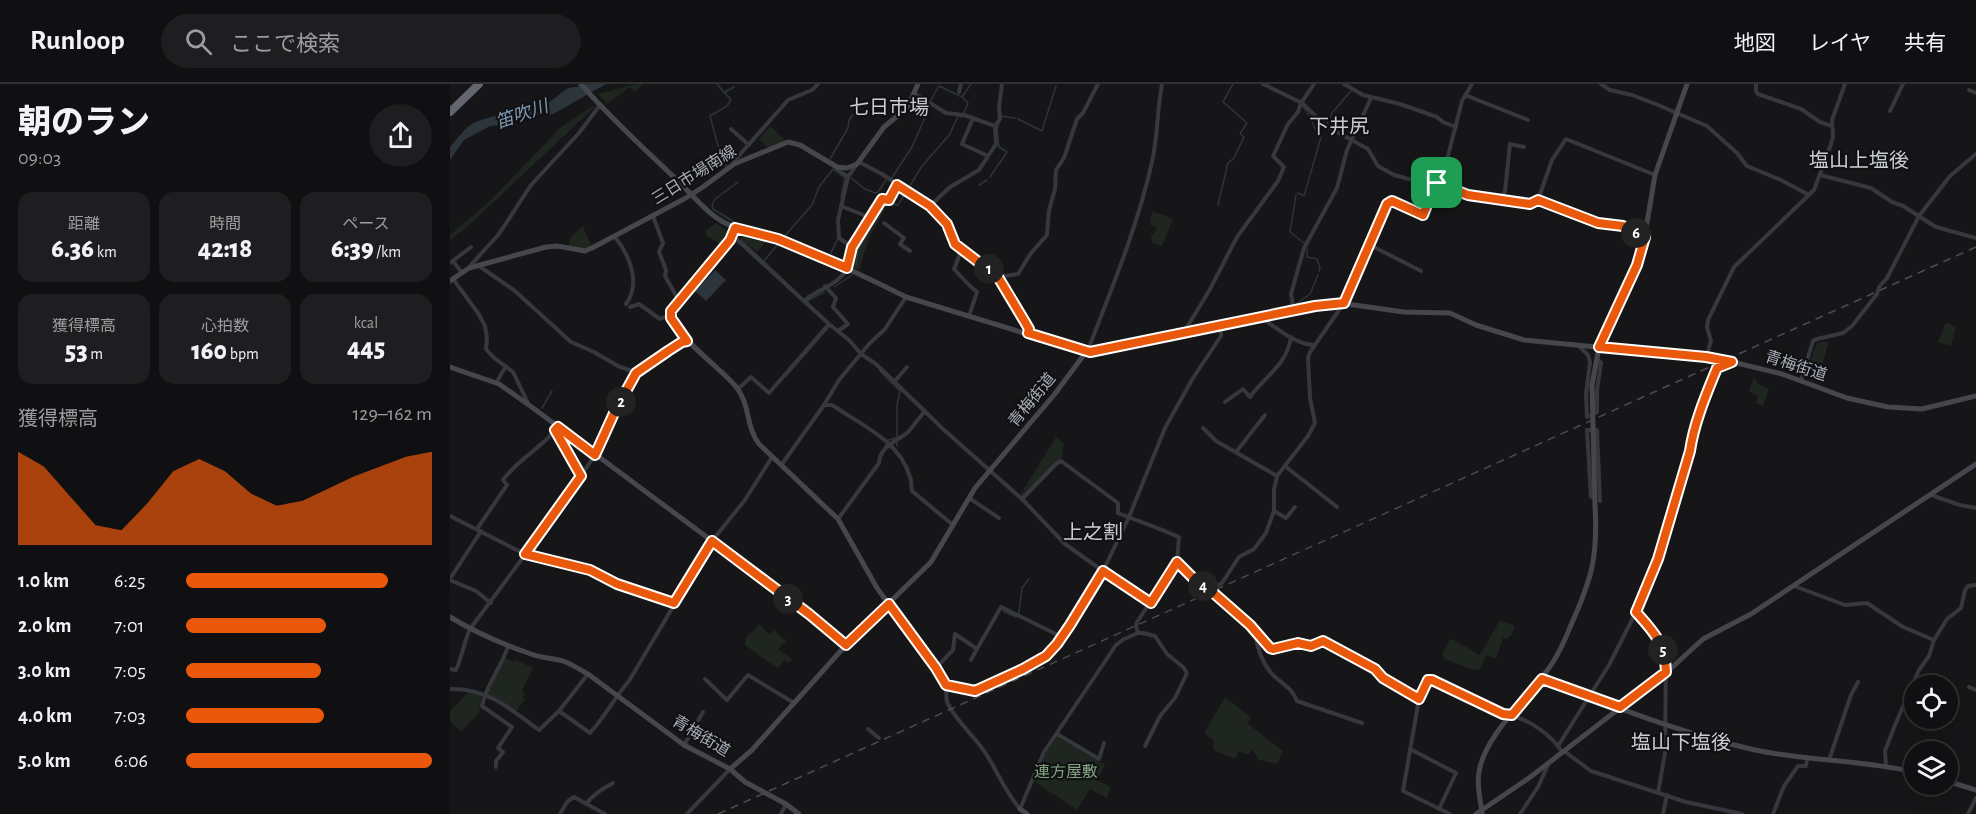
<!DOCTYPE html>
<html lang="ja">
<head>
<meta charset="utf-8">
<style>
  body { margin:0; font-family:"Alegreya Sans","Noto Sans JP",sans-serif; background:#1e1e20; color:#f1f3f6; height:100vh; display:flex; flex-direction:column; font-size:22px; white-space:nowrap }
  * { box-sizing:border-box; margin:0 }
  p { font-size:20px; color:#9c9d9f }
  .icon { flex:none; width:33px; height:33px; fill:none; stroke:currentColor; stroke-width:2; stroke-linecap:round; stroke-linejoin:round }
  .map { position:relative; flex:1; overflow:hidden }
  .details { display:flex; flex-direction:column; background:#101012; width:450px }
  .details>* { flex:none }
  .buttons { position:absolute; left:1454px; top:591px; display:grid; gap:12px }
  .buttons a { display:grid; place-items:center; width:54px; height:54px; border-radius:50%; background:#101012; box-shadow:0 3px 15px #0003,0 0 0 2px #303032; font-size:30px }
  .pin { position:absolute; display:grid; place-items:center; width:51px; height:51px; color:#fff; margin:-26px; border-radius:12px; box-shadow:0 3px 9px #0006 }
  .km { position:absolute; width:30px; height:30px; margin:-15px; border-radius:50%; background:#222; color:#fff; font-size:16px; line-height:30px; text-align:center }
  .round { display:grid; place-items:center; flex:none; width:63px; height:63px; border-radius:32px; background:#1e1e20 }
  .summary { display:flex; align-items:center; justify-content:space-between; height:102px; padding:0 18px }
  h1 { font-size:33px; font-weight:800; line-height:45px }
  .stats { display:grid; grid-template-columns:repeat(3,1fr); gap:9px; height:102px; padding:6px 18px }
  .stats div { display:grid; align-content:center; border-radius:15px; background:#1e1e20; text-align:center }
  .stats b { font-size:26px; font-weight:800 }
  .stats small { font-size:16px; font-weight:400 }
  .stats p { font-size:16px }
  .chart { height:168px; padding:12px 18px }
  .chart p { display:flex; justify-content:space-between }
  .chart svg { width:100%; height:108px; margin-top:6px; fill:#ea580c; opacity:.7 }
  ul { padding:0 18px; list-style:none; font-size:20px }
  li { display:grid; grid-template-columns:96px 72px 1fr; align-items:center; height:45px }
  li i { height:15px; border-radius:8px; background:#ea580c }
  header { display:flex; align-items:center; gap:36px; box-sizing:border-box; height:84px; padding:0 30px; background:#101012; border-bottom:2px solid #303032 }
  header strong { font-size:28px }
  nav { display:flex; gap:33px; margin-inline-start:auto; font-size:21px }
  .search { width:420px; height:54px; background:#1e1e20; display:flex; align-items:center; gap:15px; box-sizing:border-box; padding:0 21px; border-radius:33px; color:#9c9d9f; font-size:22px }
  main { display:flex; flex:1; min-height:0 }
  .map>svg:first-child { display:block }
  .green { fill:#1e261f }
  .water { fill:#2c353c }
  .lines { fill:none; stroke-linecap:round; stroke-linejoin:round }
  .stream { stroke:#2c353c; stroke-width:1.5 }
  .street { stroke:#37383d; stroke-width:4 }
  .secondary { stroke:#45474d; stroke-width:5 }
  .highway { stroke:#63666e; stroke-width:8 }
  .rail { stroke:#4a4c52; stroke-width:1.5; stroke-dasharray:8 6; stroke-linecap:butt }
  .secondary-bridge { stroke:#45474d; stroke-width:5 }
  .route-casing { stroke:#fff; stroke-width:12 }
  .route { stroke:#ea580c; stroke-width:8 }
  .labels { text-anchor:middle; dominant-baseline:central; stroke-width:4.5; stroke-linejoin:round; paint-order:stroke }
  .street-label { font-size:16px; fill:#a8adb8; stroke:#111113 }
  .park-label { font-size:16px; fill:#7fa381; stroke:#111113 }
  .water-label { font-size:18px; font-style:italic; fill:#7f9bb3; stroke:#111113 }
  .quarter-label { font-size:20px; fill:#c9ccd4; stroke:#111113 }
</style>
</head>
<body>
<header>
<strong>Runloop</strong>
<div class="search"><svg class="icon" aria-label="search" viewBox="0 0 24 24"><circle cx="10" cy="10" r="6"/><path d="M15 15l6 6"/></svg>ここで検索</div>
<nav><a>地図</a><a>レイヤ</a><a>共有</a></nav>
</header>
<main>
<section class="details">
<div class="summary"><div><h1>朝のラン</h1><p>09:03</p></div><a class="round"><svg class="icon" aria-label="share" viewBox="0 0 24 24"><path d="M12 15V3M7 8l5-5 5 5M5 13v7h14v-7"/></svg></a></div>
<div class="stats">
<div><p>距離</p><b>6.36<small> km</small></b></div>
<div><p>時間</p><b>42:18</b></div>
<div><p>ペース</p><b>6:39<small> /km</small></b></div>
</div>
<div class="stats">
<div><p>獲得標高</p><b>53<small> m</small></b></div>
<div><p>心拍数</p><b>160<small> bpm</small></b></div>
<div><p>kcal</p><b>445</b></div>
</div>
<div class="chart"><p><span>獲得標高</span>129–162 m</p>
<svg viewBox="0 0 160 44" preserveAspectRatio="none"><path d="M0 44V6L10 12L20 24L30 36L40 38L50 27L60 14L70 9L80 14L90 23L100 28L110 26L120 21L130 16L140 12L150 8L160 6V44z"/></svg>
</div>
<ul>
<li><b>1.0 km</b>6:25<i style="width:82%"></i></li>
<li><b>2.0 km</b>7:01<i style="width:57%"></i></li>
<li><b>3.0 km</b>7:05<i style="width:55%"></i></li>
<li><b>4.0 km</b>7:03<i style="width:56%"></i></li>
<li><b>5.0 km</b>6:06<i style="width:100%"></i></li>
</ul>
</section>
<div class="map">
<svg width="1526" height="730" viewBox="0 0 1526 730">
  <rect width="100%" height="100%" fill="#161618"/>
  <g class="green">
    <path d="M186 0H193L184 8 180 3 157 20 148 10Z"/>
    <path d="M146 22 16 144 0 156V151L42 115 111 43 141 23Z"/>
    <path d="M320 42 337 58 318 64 309 55Z"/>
    <path d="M432 115 439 116 435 125 419 154 409 186 398 182 402 163Z"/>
    <path d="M702 127 723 135 712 162 702 159 703 156 700 154 707 144 700 141Z"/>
    <path d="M266 139 277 147 280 156 275 163 256 151V146Z"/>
    <path d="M133 142 142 164 135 167 118 164 120 154Z"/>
    <path d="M294 151 318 155 307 168 290 154Z"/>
    <path d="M1496 239 1506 242 1501 262 1488 258Z"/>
    <path d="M1379 257 1372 282 1360 279 1367 259Z"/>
    <path d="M1304 293 1308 300 1319 305 1313 322 1306 319 1308 312 1299 307Z"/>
    <path d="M606 353 614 359 611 377 572 415 569 413Z"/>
    <path d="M1050 536 1065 542 1061 552H1059L1058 555 1053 554 1046 575 1037 571 1029 586 1021 585 994 575 992 571 999 556 1002 555 1030 571Z"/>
    <path d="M309 540 320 551 324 546 336 557 328 565 342 575 339 579 335 576 327 584 295 561 296 553 307 544Z"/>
    <path d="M54 574 64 578 66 576 83 584 72 606 75 609 73 613 75 615 65 629 36 611Z"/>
    <path d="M19 608 32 611 29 629 11 647 0 637V627Z"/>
    <path d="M775 613 801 633 797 639 833 667 827 680 809 676 802 666 798 671 789 667 785 675 764 666 763 656 754 649Z"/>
    <path d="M607 653 655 681 647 696 661 703 657 714 640 705 627 726 584 697 596 669Z"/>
  </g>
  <g class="water">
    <path d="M137 0H156L103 30 81 32 52 41 40 42 14 56 0 76V63C6 56 12 48 19 42 37 30 73 28 95 20 103 17 108 11 115 6 119 3 130 3 137 0Z"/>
    <path d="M265 186 276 196 256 217 245 207Z"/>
  </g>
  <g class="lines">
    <g class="stream">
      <path d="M267 0 281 16 277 22 260 32 271 73 276 82"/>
      <path d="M275 8 284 3"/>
      <path d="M481 16 489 2 512 13"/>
      <path d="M514 29 518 19 512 13 521 0"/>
      <path d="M551 32 565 34"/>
      <path d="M568 35 592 47 606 2"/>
      <path d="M876 41 882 29 901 7"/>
      <path d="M380 75 398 44 399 36 403 31"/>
      <path d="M540 93 557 68 549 63 547 46 549 39"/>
      <path d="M401 94 415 105 425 109 428 108 436 96"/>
      <path d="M441 95 462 63 480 22"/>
      <path d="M288 98 265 115 262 121 263 125 289 141"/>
      <path d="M529 101 537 96"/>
      <path d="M458 105 472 82 500 50 508 32 512 33"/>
      <path d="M848 109 854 112 871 53C862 44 862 31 852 22"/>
      <path d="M846 111 840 148 854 159"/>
      <path d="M768 121 778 79 784 74 794 53 790 50 797 39 773 18 783 0"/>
      <path d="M333 154 362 121 369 103 383 85 395 94 391 113"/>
      <path d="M291 156 348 210"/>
      <path d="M857 164V173L867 175 870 184 869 187"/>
      <path d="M379 173 388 154"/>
      <path d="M314 177 328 160"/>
      <path d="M406 181 408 166 435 118 448 121 455 110"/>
      <path d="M384 203 402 191"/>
      <path d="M359 219 357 217 374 208"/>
      <path d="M846 220 860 210 868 191"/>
      <path d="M839 225 840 220"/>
      <path d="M430 287 450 307 447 321V362"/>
      <path d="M336 292 379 243"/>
      <path d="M92 324 102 307"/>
      <path d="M435 363 438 356 446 354"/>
      <path d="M553 527 566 533 569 529 572 504 579 495"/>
      <path d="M588 580C616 561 639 521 655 492"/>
    </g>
    <g class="street">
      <path d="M813 0 852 19 876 42 918 65 928 82 944 91 985 102"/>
      <path d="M894 0 913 11 950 20 987 33 993 38 1006 43"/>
      <path d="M1151 0 1160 6 1182 11 1208 21 1257 42 1287 69 1297 82 1331 96 1359 111"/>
      <path d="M1306 0V7L1308 10 1351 25 1370 38 1382 42"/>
      <path d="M1519 6 1526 9"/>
      <path d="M509 8 511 0"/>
      <path d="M464 9 496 29 514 31 545 42"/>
      <path d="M1015 11 1078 36"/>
      <path d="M1440 27 1453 0"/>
      <path d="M523 34 512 60 538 72"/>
      <path d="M281 45 299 61"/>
      <path d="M1074 63 1060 60 1055 107 1051 116 1080 120 1088 116 1102 76 1116 55 1205 91"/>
      <path d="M409 78 432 90 480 122 497 140 505 160 548 193 579 245 578 249"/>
      <path d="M284 80 285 76 338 16 362 6 368 0"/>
      <path d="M387 83V85L398 93"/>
      <path d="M1370 91 1421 104 1442 118 1453 122 1486 143 1526 154"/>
      <path d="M987 99 1018 111 1051 116"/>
      <path d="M1088 116 1148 139 1173 143 1195 153"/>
      <path d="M391 122 421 134"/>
      <path d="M480 122 500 103 529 86 546 60 545 42 550 35 549 23 552 0"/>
      <path d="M203 132 213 159 209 168 216 186 215 192 229 217"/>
      <path d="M434 139 454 154 450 160 460 167"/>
      <path d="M283 152 379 240 399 256 411 270 426 280 493 345 572 415 615 460 643 480 701 519"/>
      <path d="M165 153C180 172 191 199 176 220"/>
      <path d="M918 160 971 187"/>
      <path d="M402 163 432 115 439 116 447 101"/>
      <path d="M512 165 504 185 518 200 527 208 519 232"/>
      <path d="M3 177 12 189"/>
      <path d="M0 179 21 163"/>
      <path d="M29 182 65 207 121 258 144 268 168 282 187 289"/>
      <path d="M19 183 49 150 81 101 129 49 150 21"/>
      <path d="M548 193 568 190 581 169 597 151 599 126 605 105 606 86 614 74 627 35 633 29 648 0"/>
      <path d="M3 195 28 229 35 242 37 254 36 265 43 273 63 288 79 321"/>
      <path d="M375 202 386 214 383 223 398 240 388 247"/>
      <path d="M354 217C366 206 388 201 396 186 400 179 400 170 402 163L389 154 388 136 398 93 407 80"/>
      <path d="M180 223 189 220 210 235 220 231"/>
      <path d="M844 227 841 210 854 164 887 104 897 66 921 14"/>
      <path d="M812 234C826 244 845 260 863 261"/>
      <path d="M734 248 759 207 787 153 828 97 834 83 823 72 838 40 848 28 851 19 864 0"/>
      <path d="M1129 262 1138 271 1140 278 1136 310 1137 333 1147 328V306L1151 279 1147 275"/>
      <path d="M640 267V261C663 201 688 141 702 78 708 52 707 26 712 0"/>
      <path d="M1256 273 1261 257 1257 243 1258 236 1284 183 1364 106 1381 60 1383 53 1382 36 1395 0"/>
      <path d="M1351 296 1363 257 1367 255 1393 249 1402 242 1427 210 1429 203 1437 194 1469 132 1500 92 1526 70"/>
      <path d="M444 298 457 283"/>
      <path d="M46 299 56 282"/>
      <path d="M288 305 301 293 319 309 379 240"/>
      <path d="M775 318 793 305 800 313C815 292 837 281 841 253"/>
      <path d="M374 321H382C410 340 450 357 460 393 462 397 461 402 462 407L503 441"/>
      <path d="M753 344 766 357 827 392"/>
      <path d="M105 346 131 392"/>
      <path d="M786 368 815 331"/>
      <path d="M332 380 374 321 389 296 419 260 435 245 456 213"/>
      <path d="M835 382 887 423"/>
      <path d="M1481 411 1510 421 1526 424"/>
      <path d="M1141 413 1137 346H1147L1150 417"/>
      <path d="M519 414 549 434"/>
      <path d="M572 415 606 380 611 377 668 419V429C688 437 709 444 729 453L727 478 687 538 686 542 688 549 674 555 666 561 594 668 570 725C556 709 549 691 538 673 527 654 508 640 498 620 495 615 497 607 496 601L525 607 573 585 596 572 607 560 633 522 653 487 679 433 715 344 743 294 771 252V242"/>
      <path d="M824 427 836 434 845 423"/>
      <path d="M0 432 75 470 140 486 167 500 224 519"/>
      <path d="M388 435 429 379C430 361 449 357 459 347 464 341 469 334 475 327"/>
      <path d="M27 445 57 401 53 396C68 375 93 363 108 343"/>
      <path d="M727 478 743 494 759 505 800 541 820 564 823 565 848 559 861 562 873 557 925 585 933 594 969 615"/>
      <path d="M0 495 31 447"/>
      <path d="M0 496 26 507 41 519"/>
      <path d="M1344 502 1395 521 1417 519 1453 543 1484 556"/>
      <path d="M759 505 772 499 789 473 804 465 816 449 824 427V406L827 392 858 352 865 339 860 314 858 274 860 268 894 219 937 120 942 117 973 131 998 72 1012 17 1022 0"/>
      <path d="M1186 528 1208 555 1216 571 1215 669 1208 709"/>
      <path d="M805 548C807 564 812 580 824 592 835 602 841 603 847 617L912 639"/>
      <path d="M688 549H693L705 552 717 570 733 583 737 589 725 614 710 632 695 662"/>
      <path d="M527 565 551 523 612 553"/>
      <path d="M486 584 503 566 505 550 527 565 521 576"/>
      <path d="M0 585 6 586C12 573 14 558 20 545L106 429 145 371 165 327 187 289 218 267 232 258 237 257"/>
      <path d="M255 595 277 616 298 591 344 619"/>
      <path d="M1519 603 1526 606"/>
      <path d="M0 605C38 604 60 625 89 646L109 627 138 590"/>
      <path d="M109 627 140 649C155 633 164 614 179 597L262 457 295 416 322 373"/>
      <path d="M418 645 429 654"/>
      <path d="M607 650 649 675 654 659"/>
      <path d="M234 661 253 628"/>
      <path d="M960 665 1006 689 989 725"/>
      <path d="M1114 667 1141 687 1236 718 1292 730"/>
      <path d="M1112 668 1108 662 1159 581 1186 528 1208 475 1240 367C1244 339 1256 311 1267 284L1280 279"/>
      <path d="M1379 676 1401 611 1408 598"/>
      <path d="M1436 682 1435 667 1445 641 1469 586 1479 572 1484 556 1497 535 1511 524 1515 506 1518 502 1526 501"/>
      <path d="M46 683V677L53 668 48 664 62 643 32 622C36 600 52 583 58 562"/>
      <path d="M136 720C143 710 153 705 163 699"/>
      <path d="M110 730 117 718 124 713 155 730"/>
      <path d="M237 730 280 685"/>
      <path d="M331 730 336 720"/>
      <path d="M1000 730 953 707 969 615 978 596H982L1053 630C1073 632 1096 647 1108 662"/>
      <path d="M1070 730 1088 703 1098 681"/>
      <path d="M1213 730 1217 711"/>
      <path d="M1323 730 1334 702 1348 682H1356L1357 674"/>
      <path d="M1518 730 1526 714"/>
    </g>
    <g class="secondary">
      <path d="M131 0C162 36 197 67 231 100 244 113 258 130 275 139 292 148 310 148 327 155 371 171 414 192 456 213L636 268"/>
      <path d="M285 144 280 156 221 227C218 248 274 286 287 304 300 321 296 343 309 360L388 435 427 504 486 584 496 601"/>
      <path d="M0 197 19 184 96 163 107 162 135 167 142 164 234 115 253 103 284 80 338 58 350 61 387 83 397 84 407 80 434 43 457 24 468 0"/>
      <path d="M0 283 49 300 79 321 359 529 396 561"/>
      <path d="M1142 301 1149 263 1187 181 1193 163 1205 91 1237 0"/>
      <path d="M0 533C26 549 52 560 81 570 91 574 102 574 113 577 122 580 130 586 138 590L234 661 280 685 295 698 336 720 349 730"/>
      <path d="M1092 595C1161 621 1232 650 1305 666 1357 677 1412 676 1464 688"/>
      <path d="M280 685 302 666 396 561 481 478 525 404 604 311 636 268 890 219 954 228 1000 229 1026 241 1074 256 1270 275 1332 290 1397 314 1438 323 1472 325 1526 312"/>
      <path d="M1497 697 1526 706"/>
      <path d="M570 725 577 730"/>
      <path d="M1032 729C1030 713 1026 698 1030 683 1039 646 1082 611 1103 578 1111 566 1116 553 1121 541 1142 494 1148 473 1145 421"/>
      <path d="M1026 730 1079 694 1153 637 1217 588 1253 555 1301 530 1526 380"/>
    </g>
    <path class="highway" d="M0 28 29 0"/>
    <path class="rail" d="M268 730 1526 163"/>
    <path class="secondary-bridge" d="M1142 301 1145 421"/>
  </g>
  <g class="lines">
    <g class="route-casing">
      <path id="route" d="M987 99 1018 111 1080 120 1088 116 1148 139 1173 142 1195 153 1187 181 1149 263 1256 273 1282 278 1267 284C1256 311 1244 339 1240 367L1208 475 1186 528C1204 548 1215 559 1216 588L1170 623 1092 595 1062 631 1053 630 982 596H978L969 615 933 594 925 585 873 557 861 562 848 559 823 565 820 564 800 541 759 505 743 494 727 478 701 519 653 487 620 541 607 560 596 572 573 585 525 607 496 601 486 584 439 520 396 561 359 530 262 457 224 519 167 500 140 486 75 470 131 392 105 346 108 343 145 371 165 327 186 289 218 267 232 258 237 257 221 234V227L280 156 285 144 328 155 397 184 402 163 432 115 439 116 447 101 480 122 497 140 505 160 548 193 575 238 579 245 578 249 640 268 865 222 894 219 937 120 942 117 973 131 984 104Z"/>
    </g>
    <use href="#route" class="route"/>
  </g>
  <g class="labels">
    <g class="street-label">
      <text transform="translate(244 91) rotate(-32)">三日市場南線</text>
      <text transform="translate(1346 282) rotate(18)">青梅街道</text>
      <text transform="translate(582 316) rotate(-51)">青梅街道</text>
      <text transform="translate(251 652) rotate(31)">青梅街道</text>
    </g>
    <g class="park-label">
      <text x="616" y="688">連方屋敷</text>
    </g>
    <g class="water-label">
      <text transform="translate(72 31) rotate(-19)">笛吹川</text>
    </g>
    <g class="quarter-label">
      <text x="439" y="24">七日市場</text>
      <text x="889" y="43">下井尻</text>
      <text x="1409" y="77">塩山上塩後</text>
      <text x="643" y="449">上之割</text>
      <text x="1231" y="659">塩山下塩後</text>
    </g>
  </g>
</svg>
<div class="buttons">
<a><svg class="icon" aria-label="locate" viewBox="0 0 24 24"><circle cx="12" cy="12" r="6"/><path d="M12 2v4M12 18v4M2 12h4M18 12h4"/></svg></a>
<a><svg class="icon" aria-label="layers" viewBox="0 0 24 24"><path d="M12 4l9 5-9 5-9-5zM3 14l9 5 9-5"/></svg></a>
</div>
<div class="pin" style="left:987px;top:99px;background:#1e9e55"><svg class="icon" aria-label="arrive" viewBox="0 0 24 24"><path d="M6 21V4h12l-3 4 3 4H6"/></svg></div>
<b class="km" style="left:539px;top:185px">1</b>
<b class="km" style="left:171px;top:318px">2</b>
<b class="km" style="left:338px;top:515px">3</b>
<b class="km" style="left:753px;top:502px">4</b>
<b class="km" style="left:1213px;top:566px">5</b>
<b class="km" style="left:1186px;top:149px">6</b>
</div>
</main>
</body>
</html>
